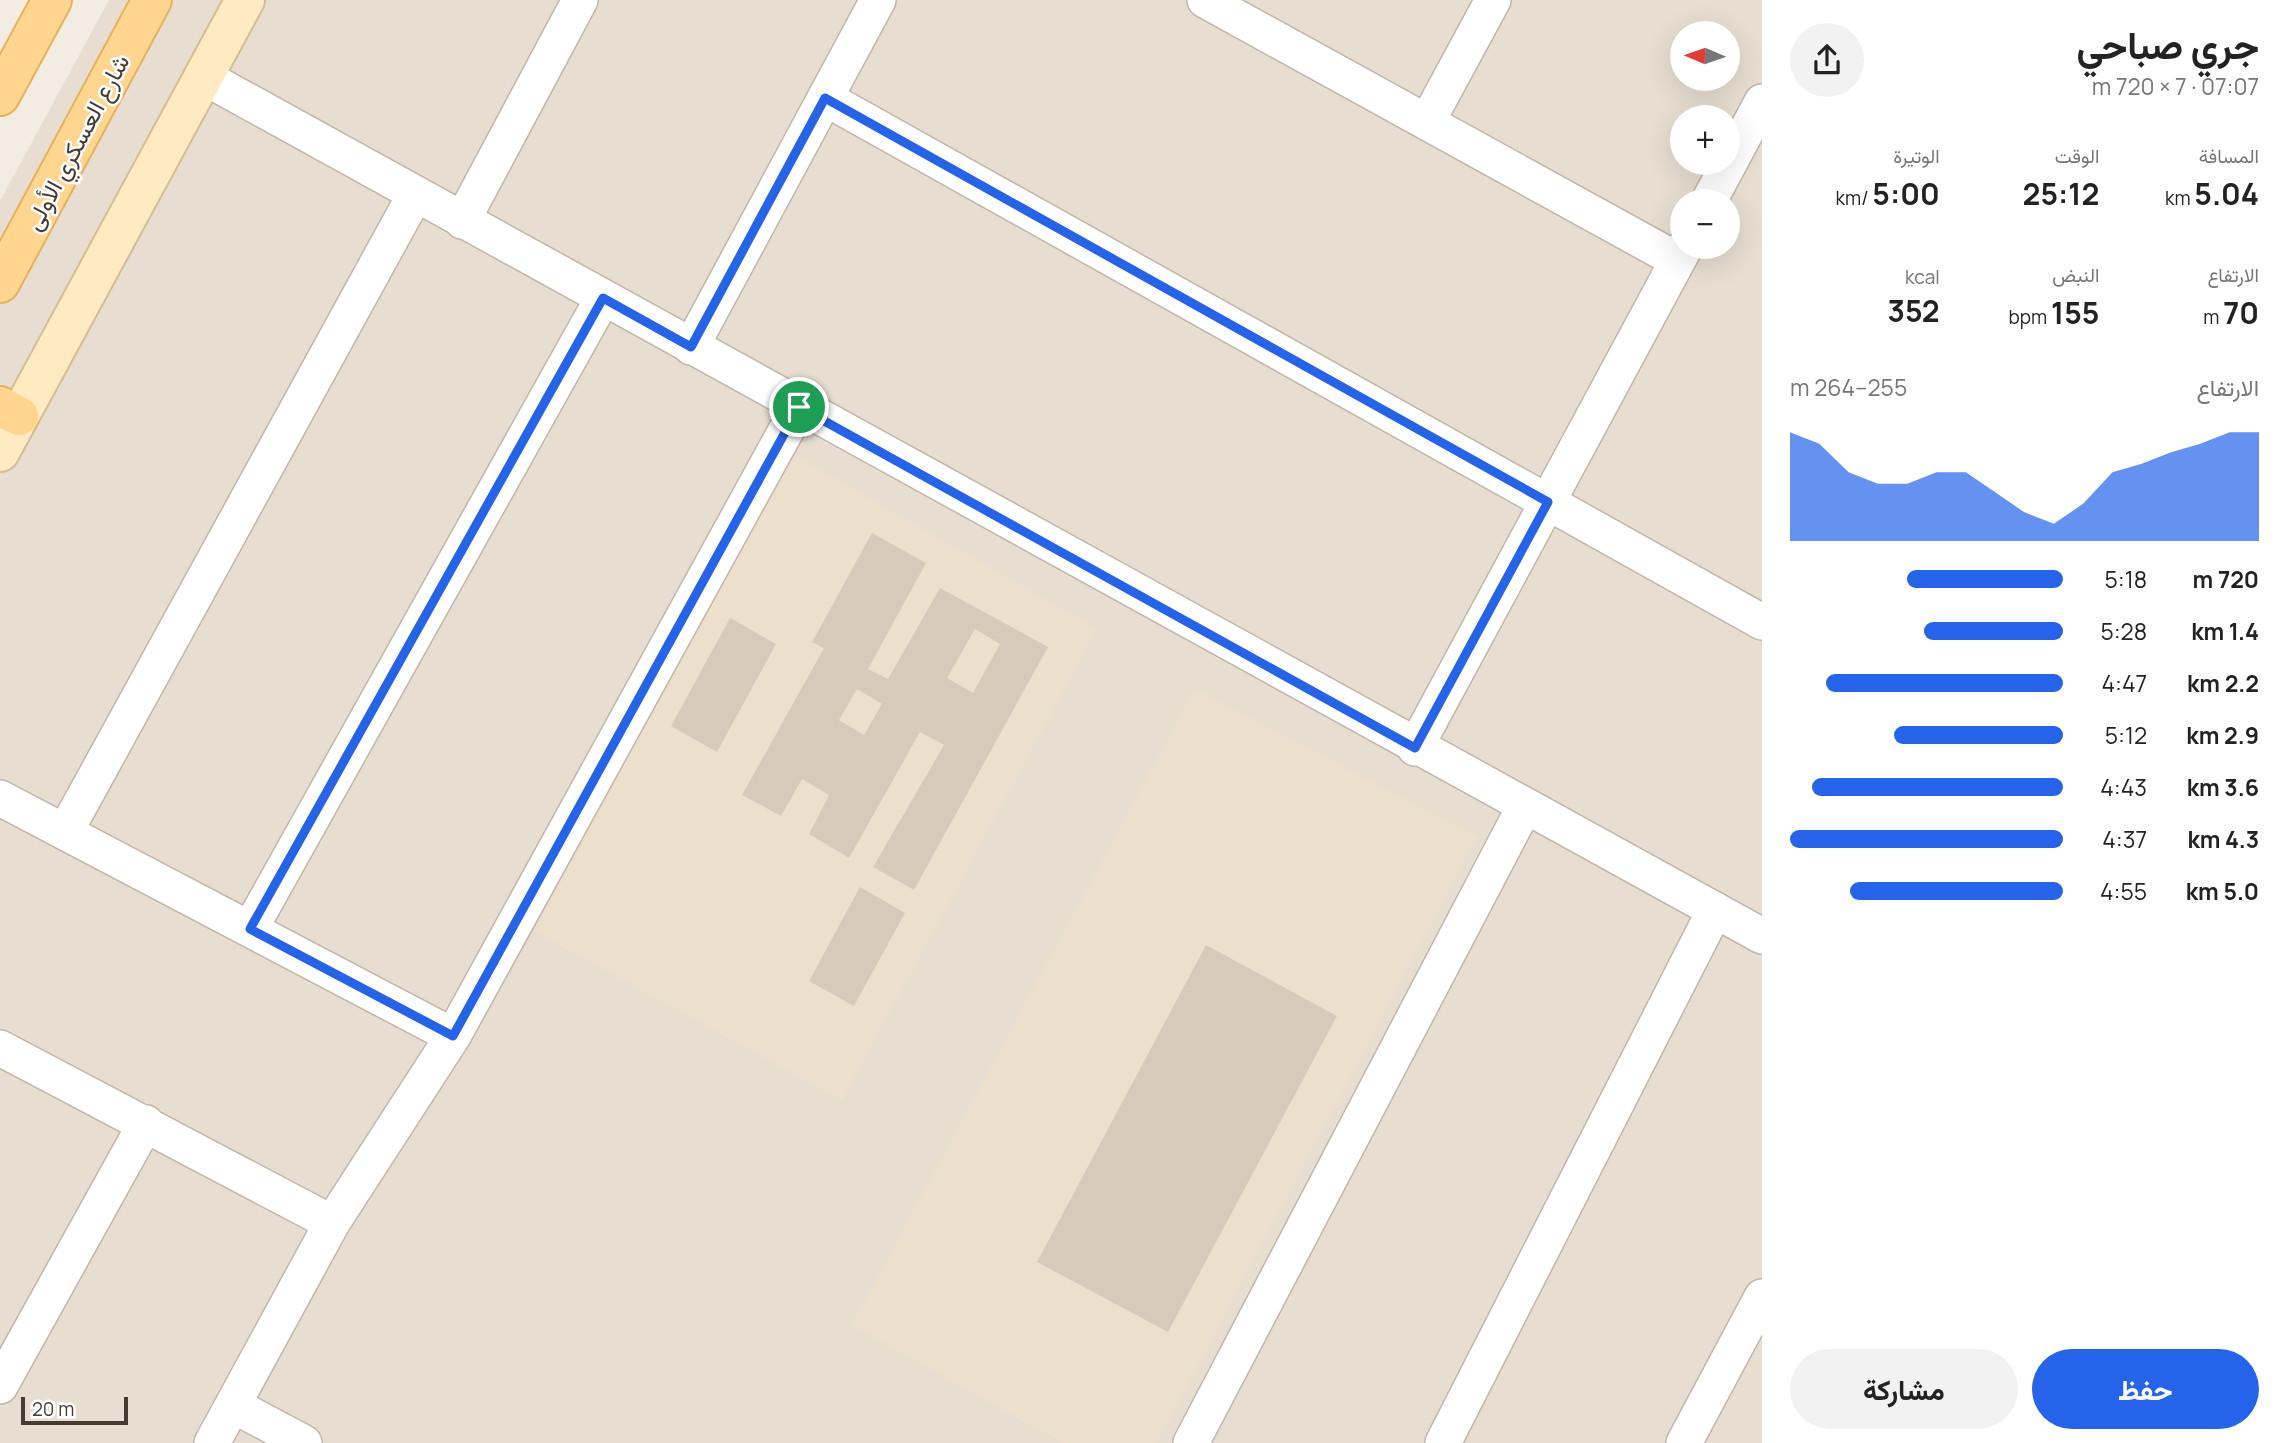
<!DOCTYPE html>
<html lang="ar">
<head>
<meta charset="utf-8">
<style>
  body { margin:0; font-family:Manrope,Vazirmatn,sans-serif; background:#f2f2f2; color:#222; direction:rtl; height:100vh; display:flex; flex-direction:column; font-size:26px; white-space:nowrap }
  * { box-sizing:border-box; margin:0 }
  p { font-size:23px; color:#767676 }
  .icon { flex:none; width:38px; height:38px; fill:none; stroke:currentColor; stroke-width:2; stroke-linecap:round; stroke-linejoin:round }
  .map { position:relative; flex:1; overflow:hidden; direction:ltr }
  .sheet { display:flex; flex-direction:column; background:#fff; width:525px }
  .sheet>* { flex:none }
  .needle { width:46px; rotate:272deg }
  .tools { position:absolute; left:1670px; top:21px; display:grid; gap:14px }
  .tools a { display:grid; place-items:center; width:70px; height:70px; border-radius:50%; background:#fff; box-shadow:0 7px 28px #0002; font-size:35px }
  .scale { position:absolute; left:21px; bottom:18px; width:107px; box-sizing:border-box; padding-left:7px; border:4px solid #443c33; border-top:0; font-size:19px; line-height:24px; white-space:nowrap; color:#443c33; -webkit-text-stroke:5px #fff; paint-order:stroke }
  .pin { position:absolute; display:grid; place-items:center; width:60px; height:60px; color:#fff; margin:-30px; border:4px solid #fff; border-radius:50%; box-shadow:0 2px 7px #0007 }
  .round { display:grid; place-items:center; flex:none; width:74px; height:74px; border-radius:37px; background:#f2f2f2 }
  .headline { display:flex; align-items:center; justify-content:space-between; height:119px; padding:0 28px }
  h1 { font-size:38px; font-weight:700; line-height:52px }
  .figures { display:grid; grid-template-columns:repeat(3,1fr); gap:10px; height:119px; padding:7px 28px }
  .figures div { display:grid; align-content:center }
  .figures b { font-size:30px; font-weight:700 }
  .figures small { font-size:19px; font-weight:400 }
  .figures p { font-size:19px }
  .chart { height:196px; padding:14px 28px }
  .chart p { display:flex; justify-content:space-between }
  .chart svg { width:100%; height:126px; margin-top:7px; fill:#2563eb; opacity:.7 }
  .primary-button { display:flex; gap:14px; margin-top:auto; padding:14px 28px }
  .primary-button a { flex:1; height:80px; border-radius:42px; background:#2563eb; color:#fff; font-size:28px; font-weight:700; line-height:80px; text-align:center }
  .primary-button a+a { background:#f2f2f2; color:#222 }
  ul { padding:0 28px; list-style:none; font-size:23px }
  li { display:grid; grid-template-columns:112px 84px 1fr; align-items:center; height:52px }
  li i { height:18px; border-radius:9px; background:#2563eb }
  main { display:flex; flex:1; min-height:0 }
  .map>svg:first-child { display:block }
  .residential { fill:#e7ded1; fill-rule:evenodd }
  .education { fill:#ece0cc }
  .building { fill:#d7cabb; fill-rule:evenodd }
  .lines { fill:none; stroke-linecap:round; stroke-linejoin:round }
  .street-casing { stroke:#c1b6a9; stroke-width:38 }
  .secondary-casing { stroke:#d4bd91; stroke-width:42 }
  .primary-casing { stroke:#e7b15c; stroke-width:42 }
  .street { stroke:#fff; stroke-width:35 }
  .secondary { stroke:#ffeac1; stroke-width:38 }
  .primary { stroke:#ffd590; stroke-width:38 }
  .route-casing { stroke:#fff; stroke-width:14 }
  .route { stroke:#2563eb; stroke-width:9 }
  .labels { text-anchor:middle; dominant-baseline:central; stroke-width:5; stroke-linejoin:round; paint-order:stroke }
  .street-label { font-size:24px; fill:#443c33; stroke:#fff }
</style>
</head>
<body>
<main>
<section class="sheet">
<div class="headline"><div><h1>جري صباحي</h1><p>07:07 · 7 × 720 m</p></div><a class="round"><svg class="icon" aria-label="share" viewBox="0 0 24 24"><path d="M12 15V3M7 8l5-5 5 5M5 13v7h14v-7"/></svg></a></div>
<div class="figures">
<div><p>المسافة</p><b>5.04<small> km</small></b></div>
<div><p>الوقت</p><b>25:12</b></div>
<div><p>الوتيرة</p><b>5:00<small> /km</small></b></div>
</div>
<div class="figures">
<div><p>الارتفاع</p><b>70<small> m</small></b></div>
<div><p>النبض</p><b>155<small> bpm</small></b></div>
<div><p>kcal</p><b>352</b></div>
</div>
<div class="chart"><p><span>الارتفاع</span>255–264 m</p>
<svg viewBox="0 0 160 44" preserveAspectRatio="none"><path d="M0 44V6L10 10L20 20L30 24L40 24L50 20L60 20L70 27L80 34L90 38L100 31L110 20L120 17L130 13L140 10L150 6L160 6V44z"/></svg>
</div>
<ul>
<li><b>720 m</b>5:18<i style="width:57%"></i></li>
<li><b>1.4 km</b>5:28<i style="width:51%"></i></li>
<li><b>2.2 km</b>4:47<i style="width:87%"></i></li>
<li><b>2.9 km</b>5:12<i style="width:62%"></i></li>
<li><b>3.6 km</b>4:43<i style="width:92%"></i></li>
<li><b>4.3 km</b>4:37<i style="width:100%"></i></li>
<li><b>5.0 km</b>4:55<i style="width:78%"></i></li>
</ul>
<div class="primary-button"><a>حفظ</a><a>مشاركة</a></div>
</section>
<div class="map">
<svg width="1762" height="1443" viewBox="0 0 1762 1443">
  <rect width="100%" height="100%" fill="#f2ece3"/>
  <path class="residential" d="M109 0H1762V1443H0V201ZM1682 33H1727V79H1682ZM1682 117H1727V163H1682ZM1682 201H1727V247H1682Z"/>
  <g class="education">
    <path d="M789 452 1097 629 842 1100 535 931Z"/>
    <path d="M1195 689 1477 837 1157 1443H1063L852 1325Z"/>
  </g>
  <g class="building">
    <path d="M872 533 926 563 868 669 888 679 940 588 1048 647 914 890 873 867 944 745 920 732 849 858 809 834 829 795 802 779 781 816 742 795 824 648 812 642ZM975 629 1000 644 973 693 947 678ZM857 689 882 704 864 735 839 720Z"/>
    <path d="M730 618 776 644 717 752 671 726Z"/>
    <path d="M860 887 905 913 854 1006 809 981Z"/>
    <path d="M1206 945 1337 1016 1168 1332 1037 1262Z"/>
  </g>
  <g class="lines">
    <g class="street-casing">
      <g id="street">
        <path d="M1205 0 1677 260"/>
        <path d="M204 77 1762 936"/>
        <path d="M825 98 1762 622"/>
        <path d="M1427 122 1493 0"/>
        <path d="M1709 201 1762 102"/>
        <path d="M462 221 580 0"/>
        <path d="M691 347 878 0"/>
        <path d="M1415 748 1685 247"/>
        <path d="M0 798 453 1036"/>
        <path d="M65 832 415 195"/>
        <path d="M250 929 603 298"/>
        <path d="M0 1048 332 1223"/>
        <path d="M0 1386 146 1123"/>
        <path d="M233 1405 304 1443"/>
        <path d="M212 1443 332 1223 453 1036 799 407"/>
        <path d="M1191 1443 1525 806"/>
        <path d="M1443 1443 1715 910"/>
        <path d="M1684 1443 1762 1297"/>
      </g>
    </g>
    <g class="secondary-casing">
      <path id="secondary" d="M0 452 245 0"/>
    </g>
    <g class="primary-casing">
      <g id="primary">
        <path d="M0 96 52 0"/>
        <path d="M0 283 152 0"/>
        <path d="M0 406 19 416"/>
      </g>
    </g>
    <use href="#street" class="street"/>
    <use href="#secondary" class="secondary"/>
    <use href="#primary" class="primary"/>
  </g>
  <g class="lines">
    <g class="route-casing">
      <path id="route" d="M825 98 1548 502 1415 748 799 407 453 1036 250 929 603 298 691 347Z"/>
    </g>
    <use href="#route" class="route"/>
  </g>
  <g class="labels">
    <g class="street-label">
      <text transform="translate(76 142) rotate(-62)">شارع العسكري الأولى</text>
    </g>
  </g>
</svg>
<div class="tools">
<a><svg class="needle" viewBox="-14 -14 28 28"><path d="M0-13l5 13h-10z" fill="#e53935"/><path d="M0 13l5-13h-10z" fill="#767676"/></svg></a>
<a>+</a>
<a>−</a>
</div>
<div class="scale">20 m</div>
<div class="pin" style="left:799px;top:407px;background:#1e9e55"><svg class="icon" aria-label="arrive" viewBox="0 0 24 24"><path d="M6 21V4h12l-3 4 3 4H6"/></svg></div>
</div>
</main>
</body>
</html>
